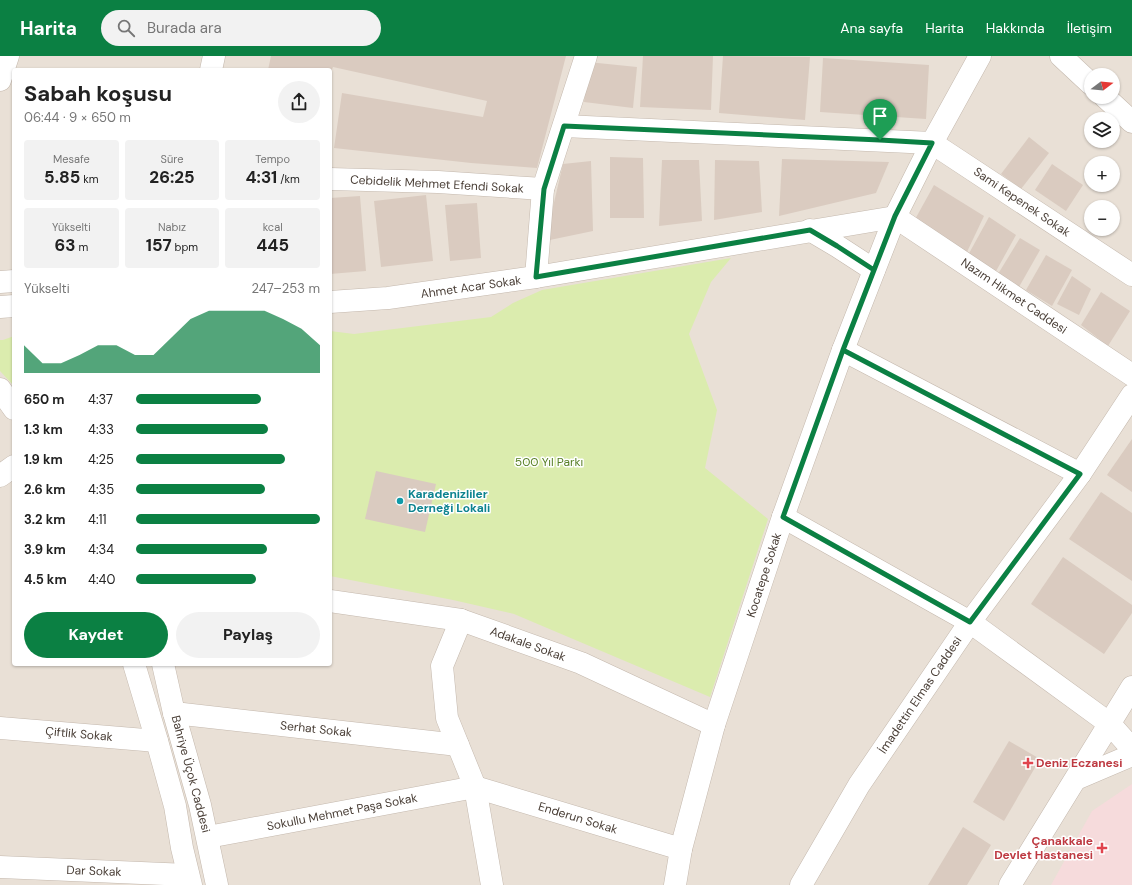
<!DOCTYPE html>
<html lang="tr">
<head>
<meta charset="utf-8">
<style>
  body { margin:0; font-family:"DM Sans",sans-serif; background:#f2f2f2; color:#222; height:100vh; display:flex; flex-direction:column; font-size:15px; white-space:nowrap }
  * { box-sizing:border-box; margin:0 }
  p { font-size:13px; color:#767676 }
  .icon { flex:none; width:22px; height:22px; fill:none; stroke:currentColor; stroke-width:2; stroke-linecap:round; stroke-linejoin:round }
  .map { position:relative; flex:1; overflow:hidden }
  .drawer { position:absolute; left:12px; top:12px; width:320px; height:598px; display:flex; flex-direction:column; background:#fff; border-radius:4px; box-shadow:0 1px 3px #0004 }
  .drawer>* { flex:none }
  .needle { width:26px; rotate:74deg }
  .fabs { position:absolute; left:1084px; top:12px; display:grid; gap:8px }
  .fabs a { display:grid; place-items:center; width:36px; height:36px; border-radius:50%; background:#fff; box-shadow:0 1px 3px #0004; font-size:20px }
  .pin { position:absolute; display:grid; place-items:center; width:34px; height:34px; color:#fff; margin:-41px -17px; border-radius:50% 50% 50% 0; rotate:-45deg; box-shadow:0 0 4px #0007 }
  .pin .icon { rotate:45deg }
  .round { display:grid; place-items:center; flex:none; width:42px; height:42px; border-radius:21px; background:#f2f2f2 }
  .headline { display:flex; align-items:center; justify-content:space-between; height:68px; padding:0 12px }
  h1 { font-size:22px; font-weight:700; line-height:30px }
  .metrics { display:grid; grid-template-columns:repeat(3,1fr); gap:6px; height:68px; padding:4px 12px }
  .metrics div { display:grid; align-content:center; border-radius:4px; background:#f2f2f2; text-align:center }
  .metrics b { font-size:17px; font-weight:700 }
  .metrics small { font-size:11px; font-weight:400 }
  .metrics p { font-size:11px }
  .chart { height:112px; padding:8px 12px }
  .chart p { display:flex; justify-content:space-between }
  .chart svg { width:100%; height:72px; margin-top:4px; fill:#0b8043; opacity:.7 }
  .primary-button { display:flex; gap:8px; margin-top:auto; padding:8px 12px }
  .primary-button a { flex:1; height:46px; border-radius:24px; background:#0b8043; color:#fff; font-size:16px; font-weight:700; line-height:46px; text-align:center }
  .primary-button a+a { background:#f2f2f2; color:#222 }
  ul { padding:0 12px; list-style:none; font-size:13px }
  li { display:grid; grid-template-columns:64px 48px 1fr; align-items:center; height:30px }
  li i { height:10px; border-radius:5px; background:#0b8043 }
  header { display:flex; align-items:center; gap:24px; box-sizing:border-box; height:56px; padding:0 20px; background:#0b8043; color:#fff }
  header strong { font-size:19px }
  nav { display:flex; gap:22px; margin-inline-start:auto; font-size:14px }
  .search { width:280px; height:36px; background:#f2f2f2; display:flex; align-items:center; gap:10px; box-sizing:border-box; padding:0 14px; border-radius:22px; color:#767676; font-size:15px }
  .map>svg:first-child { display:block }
  .residential { fill:#e9e0d6; fill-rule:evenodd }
  .medical { fill:#f6dbdc }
  .green { fill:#dbecae }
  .building { fill:#dacbc0 }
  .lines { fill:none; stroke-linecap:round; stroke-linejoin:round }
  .minor-casing { stroke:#c4b8ad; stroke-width:23 }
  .minor { stroke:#fff; stroke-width:22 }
  .route-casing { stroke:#fff; stroke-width:8 }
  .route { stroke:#0b8043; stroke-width:5 }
  .culture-dot { fill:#0f9aa8; stroke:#fff; stroke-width:1.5 }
  .health-dot { fill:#e0444e; stroke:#fff; stroke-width:1.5 }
  .labels { text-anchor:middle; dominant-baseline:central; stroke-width:3; stroke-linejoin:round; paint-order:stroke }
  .street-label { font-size:12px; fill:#493e36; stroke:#fff }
  .park-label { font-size:12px; fill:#577f25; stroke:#fff }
  .culture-label { font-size:12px; font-weight:bold; fill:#0d838f; stroke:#fff; text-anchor:start }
  .health-label { font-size:12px; font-weight:bold; fill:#be3a42; stroke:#fff; text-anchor:start }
</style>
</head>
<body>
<header>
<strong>Harita</strong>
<div class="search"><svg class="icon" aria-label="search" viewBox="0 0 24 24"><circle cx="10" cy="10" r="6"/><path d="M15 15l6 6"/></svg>Burada ara</div>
<nav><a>Ana sayfa</a><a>Harita</a><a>Hakkında</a><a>İletişim</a></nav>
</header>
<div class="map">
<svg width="1132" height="829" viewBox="0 0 1132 829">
  <rect width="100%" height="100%" fill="#f5efe8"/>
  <path class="residential" d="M0 0H1132V829H0ZM14 14H330V608H14ZM1091 19H1113V41H1091ZM1091 63H1113V85H1091ZM1091 107H1113V129H1091ZM1091 151H1113V173H1091Z"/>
  <path class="medical" d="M1132 728V829H1051L1092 755Z"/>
  <g class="green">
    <path d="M731 202 711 226 689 278 717 354 705 412 768 463 710 641 514 558 453 544 330 520V275L354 278 491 261 513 247 542 234Z"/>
    <path d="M14 280V330L0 315V284H3Z"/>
  </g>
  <g class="building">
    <path d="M271 0H566L537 112 471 107 334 92 342 37 483 61 487 45 333 11 330 18V14H268Z"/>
    <path d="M643 0H713L711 54 640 51Z"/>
    <path d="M723 0 810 1 805 64 719 57Z"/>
    <path d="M823 2 929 9 926 63 820 56Z"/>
    <path d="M588 6 637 11 633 52 584 46Z"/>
    <path d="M1029 81 1049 97 1021 133 1001 118Z"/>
    <path d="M610 101 643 102 644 162H610Z"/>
    <path d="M782 103 889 106 876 137 779 160Z"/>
    <path d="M662 104H699L702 165 659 170Z"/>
    <path d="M715 104 759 105 762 156 714 164Z"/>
    <path d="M591 105 593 175 545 185 563 108Z"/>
    <path d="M1052 108 1083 129 1066 155 1035 134Z"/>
    <path d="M934 129 984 160 966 198 913 167Z"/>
    <path d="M426 139 433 205 381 211 374 145Z"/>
    <path d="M360 140 366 215 330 218V142Z"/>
    <path d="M477 147 481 202 450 205 445 149Z"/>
    <path d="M989 161 1016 179 995 217 967 201Z"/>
    <path d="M1020 182 1040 194 1019 231 998 218Z"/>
    <path d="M1046 199 1072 214 1052 250 1026 234Z"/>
    <path d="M1072 220 1091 233 1079 259 1057 248Z"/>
    <path d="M1101 236 1130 255 1108 290 1081 269Z"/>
    <path d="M1132 383V436L1107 419Z"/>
    <path d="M376 415 436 428 425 476 365 463Z"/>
    <path d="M1101 436 1132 457V525L1069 483Z"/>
    <path d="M1063 501 1132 549V557L1104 598 1031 548Z"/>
    <path d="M1009 685 1040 703 1004 765 973 746Z"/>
    <path d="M963 771 991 789 967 829H928Z"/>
  </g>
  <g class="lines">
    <g class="minor-casing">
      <g id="minor">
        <path d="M1061 0 1091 28"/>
        <path d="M211 14 214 0"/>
        <path d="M0 24 8 0"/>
        <path d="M1105 41 1132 66"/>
        <path d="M564 70 932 87 1132 219"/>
        <path d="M330 123 438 126 543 133"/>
        <path d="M810 174 837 190 874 214"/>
        <path d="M536 221 543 133 586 0"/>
        <path d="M0 226 14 225"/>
        <path d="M330 246 388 242 536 221 895 161 1132 319"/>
        <path d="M0 251 14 250"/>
        <path d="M843 294 1080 418"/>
        <path d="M0 333 14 353"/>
        <path d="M0 420 14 410"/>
        <path d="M783 461 970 566 1110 668 1132 693"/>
        <path d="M330 545 461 564 581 607 714 669"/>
        <path d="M461 564 442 610 447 662 475 731 492 829"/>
        <path d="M134 608 157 685 175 750 182 792 191 829"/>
        <path d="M163 608 174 657 200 749 217 829"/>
        <path d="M174 657 458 689"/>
        <path d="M0 672 157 685"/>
        <path d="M1076 723 1132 699"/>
        <path d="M208 781 475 731 681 793"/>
        <path d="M0 811 188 819"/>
        <path d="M675 829 681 793 714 669 783 461 843 294 895 161 932 87 980 0"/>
        <path d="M801 829 859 729 970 566 1080 418 1132 339"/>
        <path d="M1010 829 1132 631"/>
      </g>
    </g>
    <use href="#minor" class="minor"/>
  </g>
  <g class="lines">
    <g class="route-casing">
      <path id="route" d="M880 84 564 70 544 133 536 221 810 174 837 190 874 214 843 294 1080 418 970 566 783 461 843 294 895 160 932 87 880 84"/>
    </g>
    <use href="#route" class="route"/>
  </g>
  <circle class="culture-dot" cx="400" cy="445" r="4"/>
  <g class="health-dot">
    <path d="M1026 701h4v4h4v4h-4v4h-4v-4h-4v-4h4z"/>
    <path d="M1100 786h4v4h4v4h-4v4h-4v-4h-4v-4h4z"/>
  </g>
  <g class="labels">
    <g class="street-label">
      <text transform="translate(437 128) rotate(3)">Cebidelik Mehmet Efendi Sokak</text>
      <text transform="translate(1022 146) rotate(34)">Sami Kepenek Sokak</text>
      <text transform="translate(471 231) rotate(-8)">Ahmet Acar Sokak</text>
      <text transform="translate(1014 240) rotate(34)">Nazım Hikmet Caddesi</text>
      <text transform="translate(764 519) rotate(-72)">Kocatepe Sokak</text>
      <text transform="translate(528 588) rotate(20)">Adakale Sokak</text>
      <text transform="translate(920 639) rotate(-56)">İmadettin Elmas Caddesi</text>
      <text transform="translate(316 673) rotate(6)">Serhat Sokak</text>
      <text transform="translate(79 678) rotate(5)">Çiftlik Sokak</text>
      <text transform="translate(191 718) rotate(75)">Bahriye Üçok Caddesi</text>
      <text transform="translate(342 756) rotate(-11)">Sokullu Mehmet Paşa Sokak</text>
      <text transform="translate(578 762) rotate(17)">Enderun Sokak</text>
      <text transform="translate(94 815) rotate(2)">Dar Sokak</text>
    </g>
    <g class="park-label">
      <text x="549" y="406">500 Yıl Parkı</text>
    </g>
    <g class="culture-label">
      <text x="408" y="438">Karadenizliler<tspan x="408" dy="14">Derneği Lokali</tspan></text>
    </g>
    <g class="health-label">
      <text x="1036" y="707">Deniz Eczanesi</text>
      <text x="1093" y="785" text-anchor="end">Çanakkale<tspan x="1093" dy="14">Devlet Hastanesi</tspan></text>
    </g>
  </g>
</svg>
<div class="fabs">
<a><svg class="needle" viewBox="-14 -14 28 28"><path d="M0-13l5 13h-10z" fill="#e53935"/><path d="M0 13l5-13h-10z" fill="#767676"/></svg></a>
<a><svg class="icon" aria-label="layers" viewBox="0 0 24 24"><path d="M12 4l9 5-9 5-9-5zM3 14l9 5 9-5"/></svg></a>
<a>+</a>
<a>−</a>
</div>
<div class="pin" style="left:880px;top:84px;background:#1e9e55"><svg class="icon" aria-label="arrive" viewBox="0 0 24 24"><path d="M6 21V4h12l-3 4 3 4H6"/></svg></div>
<section class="drawer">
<div class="headline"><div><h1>Sabah koşusu</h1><p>06:44 · 9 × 650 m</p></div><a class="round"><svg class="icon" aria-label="share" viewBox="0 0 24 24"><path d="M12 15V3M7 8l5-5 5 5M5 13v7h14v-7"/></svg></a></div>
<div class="metrics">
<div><p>Mesafe</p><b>5.85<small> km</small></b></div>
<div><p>Süre</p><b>26:25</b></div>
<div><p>Tempo</p><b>4:31<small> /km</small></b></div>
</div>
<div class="metrics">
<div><p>Yükselti</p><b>63<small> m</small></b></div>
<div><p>Nabız</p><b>157<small> bpm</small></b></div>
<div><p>kcal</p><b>445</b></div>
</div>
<div class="chart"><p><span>Yükselti</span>247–253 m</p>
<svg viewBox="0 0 160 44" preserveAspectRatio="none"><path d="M0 44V27L10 38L20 38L30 33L40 27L50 27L60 33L70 33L80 22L90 11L100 6L110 6L120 6L130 6L140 11L150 17L160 27V44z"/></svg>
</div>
<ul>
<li><b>650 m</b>4:37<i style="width:68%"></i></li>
<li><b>1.3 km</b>4:33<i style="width:72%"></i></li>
<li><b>1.9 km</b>4:25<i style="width:81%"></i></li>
<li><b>2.6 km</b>4:35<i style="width:70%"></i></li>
<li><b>3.2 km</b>4:11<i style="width:100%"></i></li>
<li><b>3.9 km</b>4:34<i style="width:71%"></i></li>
<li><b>4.5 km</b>4:40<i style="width:65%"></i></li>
</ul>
<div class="primary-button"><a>Kaydet</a><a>Paylaş</a></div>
</section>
</div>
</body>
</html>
